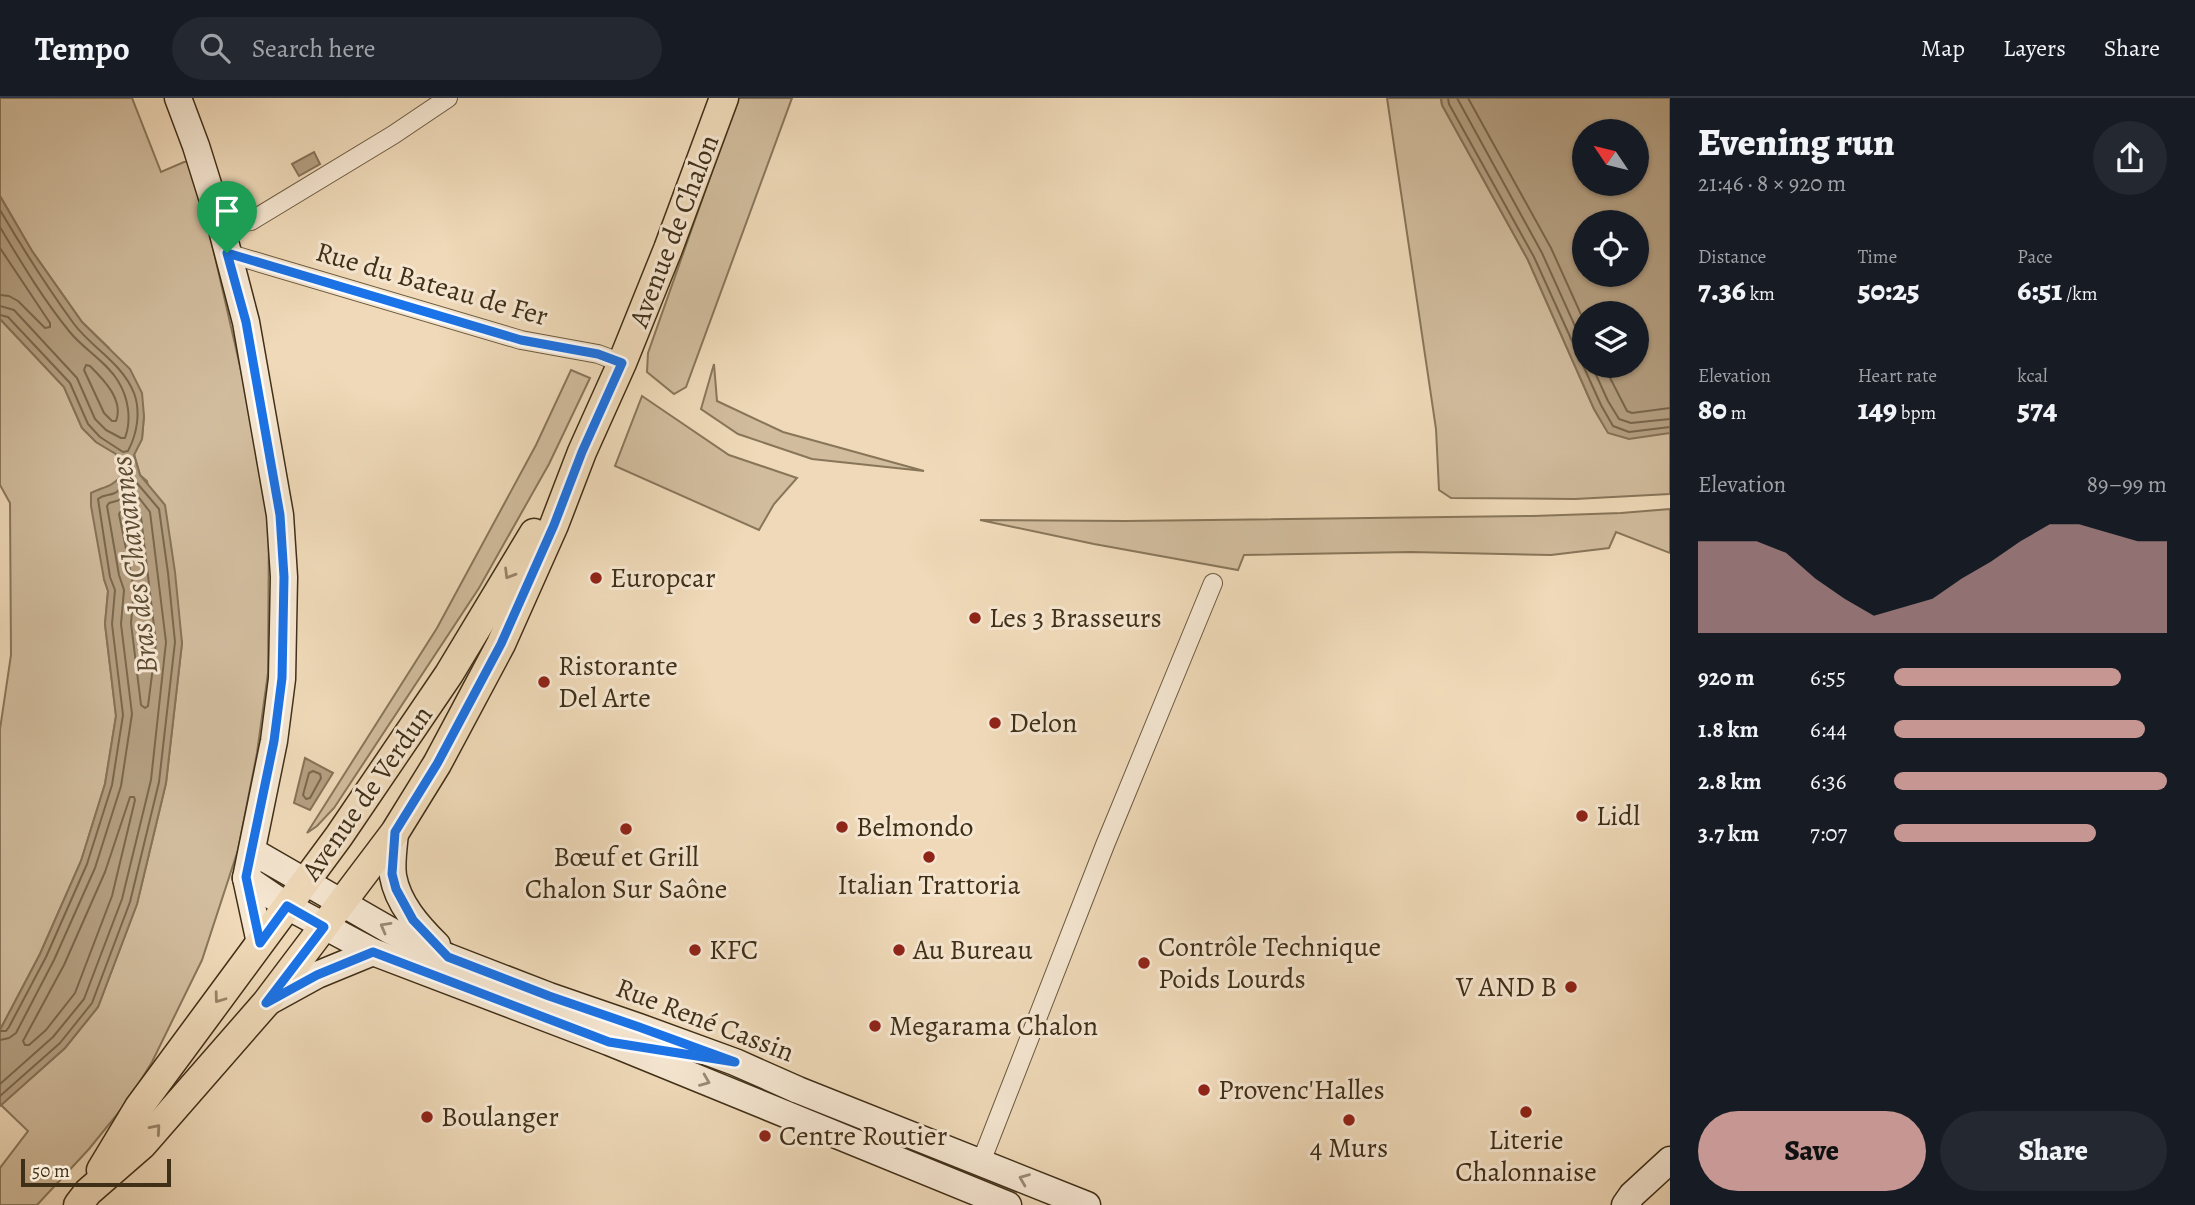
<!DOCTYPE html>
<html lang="en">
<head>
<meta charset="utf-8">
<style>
  body { margin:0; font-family:Alegreya,serif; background:#242831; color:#f1f3f6; height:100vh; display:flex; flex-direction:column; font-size:26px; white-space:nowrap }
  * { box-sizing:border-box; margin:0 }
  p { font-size:23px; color:#9ea1a6 }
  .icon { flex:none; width:38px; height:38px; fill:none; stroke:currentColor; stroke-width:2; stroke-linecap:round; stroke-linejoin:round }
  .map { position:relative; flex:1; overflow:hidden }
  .side { display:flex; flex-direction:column; background:#171b24; width:525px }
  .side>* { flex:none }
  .needle { width:46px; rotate:305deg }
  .fabs { position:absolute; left:1572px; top:21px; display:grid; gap:14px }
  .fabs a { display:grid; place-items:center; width:77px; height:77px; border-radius:50%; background:#171b24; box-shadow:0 2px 5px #0004; font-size:35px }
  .scale { position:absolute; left:21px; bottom:18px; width:150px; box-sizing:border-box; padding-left:7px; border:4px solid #402f17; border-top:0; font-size:19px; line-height:24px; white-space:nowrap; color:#402f17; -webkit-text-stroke:5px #f5e6d1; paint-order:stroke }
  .pin { position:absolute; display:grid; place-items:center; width:60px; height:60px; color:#fff; margin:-72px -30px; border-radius:50% 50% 50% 0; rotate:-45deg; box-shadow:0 0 7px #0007 }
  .pin .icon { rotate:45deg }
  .round { display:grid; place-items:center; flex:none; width:74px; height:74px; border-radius:37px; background:#242831 }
  .overview { display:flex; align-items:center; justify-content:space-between; height:119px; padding:0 28px }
  h1 { font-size:38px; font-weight:800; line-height:52px }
  .figures { display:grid; grid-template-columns:repeat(3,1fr); gap:10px; height:119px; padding:7px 28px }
  .figures div { display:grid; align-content:center }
  .figures b { font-size:30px; font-weight:800 }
  .figures small { font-size:19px; font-weight:400 }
  .figures p { font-size:19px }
  .chart { height:196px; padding:14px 28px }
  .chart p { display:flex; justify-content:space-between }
  .chart svg { width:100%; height:126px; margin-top:7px; fill:#c59692; opacity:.7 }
  .cta { display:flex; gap:14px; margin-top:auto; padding:14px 28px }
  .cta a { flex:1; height:80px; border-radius:42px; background:#c59692; color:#111; font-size:28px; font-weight:800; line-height:80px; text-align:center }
  .cta a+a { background:#242831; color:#f1f3f6 }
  ul { padding:0 28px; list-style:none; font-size:23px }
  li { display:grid; grid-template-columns:112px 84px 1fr; align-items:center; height:52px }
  li i { height:18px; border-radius:9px; background:#c59692 }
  header { display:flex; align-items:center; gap:42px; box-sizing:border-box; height:98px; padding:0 35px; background:#171b24; border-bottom:2px solid #363941 }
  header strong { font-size:33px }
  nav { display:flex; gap:38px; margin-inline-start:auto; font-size:24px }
  .search { width:490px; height:63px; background:#242831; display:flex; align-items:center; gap:18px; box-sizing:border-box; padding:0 24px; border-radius:38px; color:#9ea1a6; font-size:26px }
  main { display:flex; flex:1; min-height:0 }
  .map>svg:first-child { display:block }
  .green { fill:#d1bc9d; stroke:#88765a; stroke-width:2 }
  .water { fill:#b49f81; stroke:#867257; stroke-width:2; fill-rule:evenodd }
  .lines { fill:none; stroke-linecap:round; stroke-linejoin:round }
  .shore { stroke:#7a674c; stroke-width:2 }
  .street-casing { stroke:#6c5a3f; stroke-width:20 }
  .secondary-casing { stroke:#402f17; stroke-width:29 }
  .primary-casing { stroke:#402f17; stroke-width:31 }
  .street { stroke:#f5e6d1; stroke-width:18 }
  .secondary { stroke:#f5e6d1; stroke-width:26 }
  .primary { stroke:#efd9b8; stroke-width:28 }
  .oneway { stroke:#988468 }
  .oneway2 { stroke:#9a8a74 }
  .route-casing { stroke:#fff; stroke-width:14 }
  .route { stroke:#1a73e8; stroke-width:9 }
  .poi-dot { fill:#8f2418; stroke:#f5e6d1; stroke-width:2.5 }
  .labels { text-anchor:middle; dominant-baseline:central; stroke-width:6; stroke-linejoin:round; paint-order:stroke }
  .street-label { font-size:28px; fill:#402f17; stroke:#f5e6d1 }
  .poi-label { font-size:28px; fill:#402f17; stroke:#f5e6d1; text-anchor:start }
  .water-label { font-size:30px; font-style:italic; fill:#5d4b32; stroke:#f5e6d1 }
</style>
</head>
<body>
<header>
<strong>Tempo</strong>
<div class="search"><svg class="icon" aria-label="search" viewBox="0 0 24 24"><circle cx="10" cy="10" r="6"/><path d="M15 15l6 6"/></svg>Search here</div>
<nav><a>Map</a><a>Layers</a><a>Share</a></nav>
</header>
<main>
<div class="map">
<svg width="1670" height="1107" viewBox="0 0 1670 1107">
  <rect width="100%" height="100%" fill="#efd9b8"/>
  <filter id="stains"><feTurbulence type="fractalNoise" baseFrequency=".00286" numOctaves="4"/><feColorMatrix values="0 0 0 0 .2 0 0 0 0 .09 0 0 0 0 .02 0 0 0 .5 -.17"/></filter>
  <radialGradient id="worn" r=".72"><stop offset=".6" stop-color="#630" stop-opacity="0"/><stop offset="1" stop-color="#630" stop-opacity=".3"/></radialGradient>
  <g class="green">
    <path d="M0 0H132L161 74 184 64 193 63 245 290 269 417 268 575 257 655 238 752 202 862 152 964 128 1003 89 1051 37 1107H0V1070L28 1033 1 1007 65 950 98 909 137 806 166 685 182 545 147 383 140 377 134 356 142 341 144 318 109 250 82 224 32 153 0 98Z"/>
    <path d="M738 0H792L686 289 674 296 647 274 648 255Z"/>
    <path d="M1387 0H1441L1442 7 1528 162 1594 311 1608 334 1670 335V396L1575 401 1451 400 1439 392 1436 331Z"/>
    <path d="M0 221 64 289 82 330 96 344 116 356 120 379 113 388 100 391 104 481 108 493 105 526 116 618 105 686 81 763 40 856 0 932V631L11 557 10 405 0 387Z"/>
    <path d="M714 266 717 303 783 334 924 373 812 361 738 336 701 311Z"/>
    <path d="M571 272 590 280 549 366 479 490 334 710 317 728 307 735 437 530 536 347Z"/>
    <path d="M642 298 729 357 797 380 774 406 759 432 615 368Z"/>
    <path d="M1670 411V455L1616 434 1609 450 1551 457 1411 454 1244 457 1238 472 1094 446 980 422 1125 423 1533 418 1621 415Z"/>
  </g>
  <g class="water">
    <path d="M1441 0H1670V335L1629 341 1608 335 1594 311 1528 162 1442 7ZM1636 33V86H1584V33ZM1636 124V177H1584V124ZM1636 215V268H1584V215Z"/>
    <path d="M314 54 320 66 299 78 292 66Z"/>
    <path d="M0 98 32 153 82 224 130 271 142 295 144 318 142 341 134 357 140 377 165 407 175 474 182 545 166 685 137 806 98 909 65 950 0 1008V932L40 856 81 763 105 686 116 618 105 526 108 493 104 481 91 408V395C103 389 112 389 120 379L116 356 96 344 82 330 64 289 0 221Z"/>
    <path d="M305 660 333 675 310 712 294 705Z"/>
  </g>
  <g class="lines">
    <g class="shore">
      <path d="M1448 0 1449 6 1534 159 1601 307 1613 328 1629 334 1670 329"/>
      <path d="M1457 0 1542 155 1584 248"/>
      <path d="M1468 0 1551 150 1584 223"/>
      <path d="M0 112C23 151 47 189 74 226 93 251 122 265 134 295 141 314 137 336 128 353L123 354 100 339 88 326 70 285 8 219 0 217"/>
      <path d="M0 129C21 164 43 201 69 233 83 251 106 263 118 283 128 299 132 321 125 340H121L106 332 95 321 77 280 14 212 0 208"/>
      <path d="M0 150 50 225V229L45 230 18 203 9 198 0 197"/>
      <path d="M86 267 90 268C104 282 124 302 116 323H112L104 315 84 272Z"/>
      <path d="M1592 268 1608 303 1619 321 1631 325 1670 321"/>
      <path d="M1604 268 1627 313 1632 315 1670 310"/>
      <path d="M131 408 141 419 156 545 148 608 145 610 141 607 131 525 134 491 119 416 121 413Z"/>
      <path d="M313 673 320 676 321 680 310 700 306 701 303 697 309 675Z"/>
      <path d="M130 699H134L135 702 112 798 75 895 46 932 29 947H25L23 943 64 867 105 774Z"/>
      <path d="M0 933H6L9 929 46 859 87 766 112 687 123 617 112 526 115 492 110 479 98 401C104 396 108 398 115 395 122 391 126 382 131 378L159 411 168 475 175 544 159 684 130 804 92 905 60 945 0 998"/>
      <path d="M0 942 9 940 16 935 54 862 95 770 121 688 132 616 121 526 124 492 119 477 107 408 109 405 120 402 133 392 150 414 166 544 151 682 122 801 84 901 53 939 0 986"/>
    </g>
    <g class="street-casing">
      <g id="street">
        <path d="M221 128 251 123 393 37 448 0"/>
        <path d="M227 155 521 242 598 256 622 265"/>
        <path d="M981 1064 1105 747 1213 485"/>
      </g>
    </g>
    <g class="secondary-casing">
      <g id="secondary">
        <path d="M178 0 196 48 221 128 246 224 280 417 284 479 282 581 274 643 246 780 260 845"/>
        <path d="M395 734C394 748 391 764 393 778 398 806 418 828 437 847"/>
        <path d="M252 753 391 833 448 859 549 898 639 929 735 964 798 992 1087 1107"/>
        <path d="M246 780 287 808 373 854 609 944 1008 1107"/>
        <path d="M266 905 317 877 373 854"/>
        <path d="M1625 1107 1632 1097 1670 1062"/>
      </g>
    </g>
    <g class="primary-casing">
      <g id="primary">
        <path d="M101 1072 139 1009 339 738 449 576 534 435"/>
        <path d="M78 1107 88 1094 142 1047 266 905 395 734 437 666 501 546 554 427 582 354 622 265 668 151 724 0"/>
      </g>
    </g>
    <use href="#street" class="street"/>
    <use href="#secondary" class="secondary"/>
    <use href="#primary" class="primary"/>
  </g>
  <defs><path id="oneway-chevron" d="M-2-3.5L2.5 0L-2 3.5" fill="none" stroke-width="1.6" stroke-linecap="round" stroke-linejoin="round" transform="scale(1.75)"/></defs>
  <g class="oneway">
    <use href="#oneway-chevron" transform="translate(509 476) rotate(121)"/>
    <use href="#oneway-chevron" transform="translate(219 900) rotate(126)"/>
    <use href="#oneway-chevron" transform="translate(156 1031) rotate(-49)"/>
  </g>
  <g class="oneway2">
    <use href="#oneway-chevron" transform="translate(385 829) rotate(-151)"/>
    <use href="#oneway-chevron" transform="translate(705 983) rotate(22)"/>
    <use href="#oneway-chevron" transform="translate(1024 1081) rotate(-158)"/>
  </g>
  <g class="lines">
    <g class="route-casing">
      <path id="route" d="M227 155 521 242 598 256 622 265 582 354 554 427 501 546 437 666 395 734 392 776 396 791 413 822 448 859 549 898 639 929 735 964 609 944 373 854 317 877 266 905 324 829 287 808 260 845 246 779 274 643 282 580 284 479 280 417 246 224Z"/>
    </g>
    <use href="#route" class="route"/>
  </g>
  <g class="poi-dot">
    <circle cx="596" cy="480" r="7"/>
    <circle cx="975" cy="520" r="7"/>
    <circle cx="544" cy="584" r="7"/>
    <circle cx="995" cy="625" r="7"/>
    <circle cx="1582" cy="718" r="7"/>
    <circle cx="842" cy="729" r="7"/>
    <circle cx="626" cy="731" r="7"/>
    <circle cx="929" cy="759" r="7"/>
    <circle cx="695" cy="852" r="7"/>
    <circle cx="899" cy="852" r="7"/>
    <circle cx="1144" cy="865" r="7"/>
    <circle cx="1571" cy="889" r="7"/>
    <circle cx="875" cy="928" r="7"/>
    <circle cx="1204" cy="992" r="7"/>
    <circle cx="1526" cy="1014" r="7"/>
    <circle cx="427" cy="1019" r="7"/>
    <circle cx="1349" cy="1022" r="7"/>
    <circle cx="765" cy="1038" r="7"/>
  </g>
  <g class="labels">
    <g class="street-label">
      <text transform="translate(674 133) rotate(-69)">Avenue de Chalon</text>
      <text transform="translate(432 186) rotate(16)">Rue du Bateau de Fer</text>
      <text transform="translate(367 695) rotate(-55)">Avenue de Verdun</text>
      <text transform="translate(705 922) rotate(21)">Rue René Cassin</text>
    </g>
    <g class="poi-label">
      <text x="610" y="480">Europcar</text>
      <text x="989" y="520">Les 3 Brasseurs</text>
      <text x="558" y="568">Ristorante<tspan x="558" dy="32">Del Arte</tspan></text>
      <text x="1009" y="625">Delon</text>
      <text x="1596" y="718">Lidl</text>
      <text x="856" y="729">Belmondo</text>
      <text x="626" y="759" text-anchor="middle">Bœuf et Grill<tspan x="626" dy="32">Chalon Sur Saône</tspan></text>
      <text x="929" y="787" text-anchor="middle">Italian Trattoria</text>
      <text x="1158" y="849">Contrôle Technique<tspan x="1158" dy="32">Poids Lourds</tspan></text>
      <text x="709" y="852">KFC</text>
      <text x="913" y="852">Au Bureau</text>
      <text x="1557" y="889" text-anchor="end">V AND B</text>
      <text x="889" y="928">Megarama Chalon</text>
      <text x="1218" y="992">Provenc'Halles</text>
      <text x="441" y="1019">Boulanger</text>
      <text x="779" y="1038">Centre Routier</text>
      <text x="1526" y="1042" text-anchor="middle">Literie<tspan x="1526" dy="32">Chalonnaise</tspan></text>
      <text x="1349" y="1050" text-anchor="middle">4 Murs</text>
    </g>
    <g class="water-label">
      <text transform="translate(134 467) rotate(-97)">Bras des Chavannes</text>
    </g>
  </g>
  <rect width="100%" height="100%" filter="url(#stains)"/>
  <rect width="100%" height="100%" fill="url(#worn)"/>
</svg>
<div class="fabs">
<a><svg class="needle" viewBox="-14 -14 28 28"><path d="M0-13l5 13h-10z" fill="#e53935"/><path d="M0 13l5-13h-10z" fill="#9ea1a6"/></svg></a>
<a><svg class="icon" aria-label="locate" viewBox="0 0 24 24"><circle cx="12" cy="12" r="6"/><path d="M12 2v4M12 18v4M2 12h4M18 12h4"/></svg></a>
<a><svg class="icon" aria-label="layers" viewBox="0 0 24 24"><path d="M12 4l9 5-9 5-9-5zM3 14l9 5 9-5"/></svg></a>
</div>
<div class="scale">50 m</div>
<div class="pin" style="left:227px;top:155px;background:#1e9e55"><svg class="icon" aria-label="arrive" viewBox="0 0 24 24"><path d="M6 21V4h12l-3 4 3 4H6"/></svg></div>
</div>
<section class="side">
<div class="overview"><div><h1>Evening run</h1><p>21:46 · 8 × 920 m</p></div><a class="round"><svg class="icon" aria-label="share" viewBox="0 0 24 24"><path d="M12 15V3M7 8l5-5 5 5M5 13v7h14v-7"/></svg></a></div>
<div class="figures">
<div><p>Distance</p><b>7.36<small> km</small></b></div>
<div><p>Time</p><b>50:25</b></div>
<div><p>Pace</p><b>6:51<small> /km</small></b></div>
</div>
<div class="figures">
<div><p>Elevation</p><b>80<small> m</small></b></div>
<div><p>Heart rate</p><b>149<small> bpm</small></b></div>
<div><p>kcal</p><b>574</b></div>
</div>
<div class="chart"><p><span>Elevation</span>89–99 m</p>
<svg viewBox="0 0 160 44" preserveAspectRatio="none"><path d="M0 44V12L10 12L20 12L30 16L40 25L50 32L60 38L70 35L80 32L90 25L100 19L110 12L120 6L130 6L140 9L150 12L160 12V44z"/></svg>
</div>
<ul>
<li><b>920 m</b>6:55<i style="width:83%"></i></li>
<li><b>1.8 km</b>6:44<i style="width:92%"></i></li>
<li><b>2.8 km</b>6:36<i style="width:100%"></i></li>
<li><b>3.7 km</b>7:07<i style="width:74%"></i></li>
</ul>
<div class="cta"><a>Save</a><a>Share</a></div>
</section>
</main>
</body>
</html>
